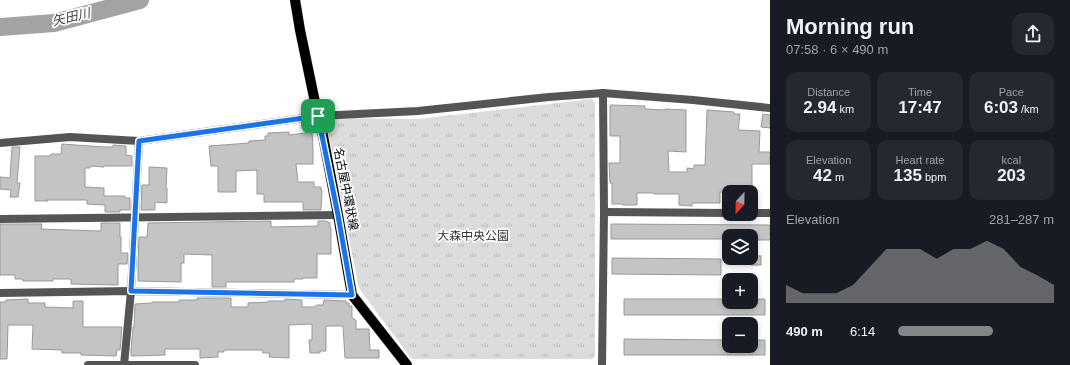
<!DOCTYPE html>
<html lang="en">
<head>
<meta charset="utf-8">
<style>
  body { margin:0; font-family:Arial,"Noto Sans JP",sans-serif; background:#242831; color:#f1f3f6; height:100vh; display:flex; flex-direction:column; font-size:15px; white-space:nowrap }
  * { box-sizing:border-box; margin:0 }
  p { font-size:13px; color:#9ea1a6 }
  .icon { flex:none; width:22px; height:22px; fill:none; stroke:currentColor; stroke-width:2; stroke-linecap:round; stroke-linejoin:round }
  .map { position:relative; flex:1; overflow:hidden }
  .sheet { display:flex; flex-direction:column; background:#171b24; width:300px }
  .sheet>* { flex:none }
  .needle { width:26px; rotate:202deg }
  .fabs { position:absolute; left:722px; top:185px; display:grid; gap:8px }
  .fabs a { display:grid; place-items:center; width:36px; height:36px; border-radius:8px; background:#171b24; box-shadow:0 2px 6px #0003; font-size:20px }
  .pin { position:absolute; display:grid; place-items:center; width:34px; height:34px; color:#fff; margin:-17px; border-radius:8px; box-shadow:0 2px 6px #0006 }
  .round { display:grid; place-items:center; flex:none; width:42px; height:42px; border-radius:12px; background:#242831 }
  .summary { display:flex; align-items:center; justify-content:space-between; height:68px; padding:0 16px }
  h1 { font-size:22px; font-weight:700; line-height:30px }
  .stats { display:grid; grid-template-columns:repeat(3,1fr); gap:6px; height:68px; padding:4px 16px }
  .stats div { display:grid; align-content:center; border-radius:10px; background:#242831; text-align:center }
  .stats b { font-size:17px; font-weight:700 }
  .stats small { font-size:11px; font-weight:400 }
  .stats p { font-size:11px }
  .chart { height:112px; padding:8px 16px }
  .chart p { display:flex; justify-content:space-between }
  .chart svg { width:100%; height:72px; margin-top:4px; fill:#858687; opacity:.7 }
  ul { padding:0 16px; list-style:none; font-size:13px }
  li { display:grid; grid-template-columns:64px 48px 1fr; align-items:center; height:30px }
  li i { height:10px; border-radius:5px; background:#858687 }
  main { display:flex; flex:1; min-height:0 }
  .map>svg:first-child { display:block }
  .park { fill:url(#park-tufts) }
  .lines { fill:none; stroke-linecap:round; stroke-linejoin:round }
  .river { stroke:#a3a3a3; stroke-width:18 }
  .building { fill:#c4c4c4; stroke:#999 }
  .primary-casing { stroke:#dbdbdb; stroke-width:11 }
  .minor { stroke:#555; stroke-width:8 }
  .primary { stroke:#000; stroke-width:10 }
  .route-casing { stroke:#fff; stroke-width:8 }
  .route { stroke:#1a73e8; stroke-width:5 }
  .labels { text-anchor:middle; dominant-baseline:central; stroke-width:3.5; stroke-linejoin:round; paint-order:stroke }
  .street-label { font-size:12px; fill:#000; stroke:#fff }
  .park-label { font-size:12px; fill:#333; stroke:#fff }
  .water-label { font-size:13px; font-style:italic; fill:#444; stroke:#fff }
</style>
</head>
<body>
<main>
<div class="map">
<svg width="770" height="365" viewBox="0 0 770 365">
  <defs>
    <pattern id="park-tufts" width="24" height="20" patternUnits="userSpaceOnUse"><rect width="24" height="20" fill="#dcdcdc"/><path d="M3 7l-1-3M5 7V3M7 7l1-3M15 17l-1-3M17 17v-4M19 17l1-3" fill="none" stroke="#bbb"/></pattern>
  </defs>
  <rect width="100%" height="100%" fill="#fff"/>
  <path class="park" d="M592 99 595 103V356L592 359H413L410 357 361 291 358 284 326 121 329 118 418 119Z"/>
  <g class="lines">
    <path class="river" d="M0 27 54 23 140 0"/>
  </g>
  <g class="building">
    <path d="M610 105 645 106V109L665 110V109L686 110V152L668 151 669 172H687V168L694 169V165H705L707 110 734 112V114H740L738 130 760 131 759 152H770V164H752V192H720V203H692V206L679 205V194H654V193H637V205H623V204H612V183H610L609 163H620V136H610Z"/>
    <path d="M763 114 770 115V128L761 127Z"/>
    <path d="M289 132V135L312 132 313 149V164H296L298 182H314V187H321V190H322L321 210H303V202H264V194H257V170L236 171V192H218V166H211L209 146 249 143V141L265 140V136H268V133Z"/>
    <path d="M62 144 104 147H113V145L126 146V155L132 156V166H104V167L90 166V168H85V187L104 188V196H125V198H130V210H120V212H105V205L87 204V200H47L48 201H35V156H50L51 154H61Z"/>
    <path d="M12 147H20L17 183H20L18 197H10L11 190 0 189V177L10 178Z"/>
    <path d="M149 167 167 168 166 188H167V203L155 202V210H141L142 185H149Z"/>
    <path d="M271 221V227L318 226V221H326L330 223V228H331V254H317V278H303V279H294V282H226V287H212V255L184 254V263H181V282L138 281V264L139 237H147L148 223Z"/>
    <path d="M101 223H120V237H121V253H128L127 264H118V285L71 284V279H53V281H23V279H15V275H0V224H42L41 229 101 231Z"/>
    <path d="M611 224 770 225V240H751V236H729V239H611Z"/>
    <rect x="751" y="256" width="10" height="9"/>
    <path d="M612 258 721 259V275L612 274Z"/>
    <path d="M197 298H231V307H248V303L268 302V301H285V299L302 300V307H314L317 305H323L324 300 346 301V303H349V306H352V318L356 320V329H369L370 350H379V358H345L343 326H326V351H320V353H310L309 340H312V324L289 325V358L269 357 270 353H263L262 350H224V352H218V357L200 358V349H165V355L131 356V350L133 327H134L135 304 152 303V302H179V300H197Z"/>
    <path d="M28 299V303H45V307L73 308V301H83V327H122L120 350H117L116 356 81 355V353H62V350L32 349 33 325H8L7 359H0V302H6V300Z"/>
    <path d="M624 299H729V302H751V299H765V315H624Z"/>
    <path d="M624 339 729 340V346H751V340H765V355H624Z"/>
  </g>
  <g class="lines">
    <g class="primary-casing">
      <path id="primary" d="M295 0 300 30 316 107 323 136 338 215 352 295 407 365"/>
    </g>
    <g class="minor">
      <path d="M0 143 70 137 139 141 318 116 418 111 549 97 603 93 693 100 770 108"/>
      <path d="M604 212 729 213"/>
      <path d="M751 213H770"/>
      <path d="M0 219 338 215"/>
      <path d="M0 293 131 291 352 295"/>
      <path d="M88 365H195"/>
      <path d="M124 365 131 291 139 141"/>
      <path d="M602 365 604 212 603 93"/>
    </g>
    <use href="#primary" class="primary"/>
  </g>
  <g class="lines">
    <g class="route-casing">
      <path id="route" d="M318 116 338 215 352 295 131 291 139 141Z"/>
    </g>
    <use href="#route" class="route"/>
  </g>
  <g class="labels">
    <g class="street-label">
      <text transform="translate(346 189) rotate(79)">名古屋中環状線</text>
    </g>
    <g class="park-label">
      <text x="473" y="236">大森中央公園</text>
    </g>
    <g class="water-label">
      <text transform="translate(71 17) rotate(-13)">矢田川</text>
    </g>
  </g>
</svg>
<div class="fabs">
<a><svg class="needle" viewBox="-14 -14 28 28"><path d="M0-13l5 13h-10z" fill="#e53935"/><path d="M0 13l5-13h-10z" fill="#9ea1a6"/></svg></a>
<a><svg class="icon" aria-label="layers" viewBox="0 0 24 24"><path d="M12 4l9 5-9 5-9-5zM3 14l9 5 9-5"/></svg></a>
<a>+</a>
<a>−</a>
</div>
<div class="pin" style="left:318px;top:116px;background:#1e9e55"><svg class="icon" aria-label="arrive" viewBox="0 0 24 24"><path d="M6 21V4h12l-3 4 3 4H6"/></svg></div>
</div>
<section class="sheet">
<div class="summary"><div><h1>Morning run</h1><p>07:58 · 6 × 490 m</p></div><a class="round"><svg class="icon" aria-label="share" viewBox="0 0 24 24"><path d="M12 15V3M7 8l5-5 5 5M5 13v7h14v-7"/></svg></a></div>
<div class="stats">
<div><p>Distance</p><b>2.94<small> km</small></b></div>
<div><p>Time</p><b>17:47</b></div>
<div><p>Pace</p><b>6:03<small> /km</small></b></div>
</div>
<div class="stats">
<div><p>Elevation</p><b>42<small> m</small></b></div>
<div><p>Heart rate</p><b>135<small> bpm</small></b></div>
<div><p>kcal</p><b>203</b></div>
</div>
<div class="chart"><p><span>Elevation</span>281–287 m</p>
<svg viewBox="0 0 160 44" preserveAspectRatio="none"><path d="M0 44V33L10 38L20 38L30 38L40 33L50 22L60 11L70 11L80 11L90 17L100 11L110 11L120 6L130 11L140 22L150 27L160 33V44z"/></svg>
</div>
<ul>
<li><b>490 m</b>6:14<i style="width:61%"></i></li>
</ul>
</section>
</main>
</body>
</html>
